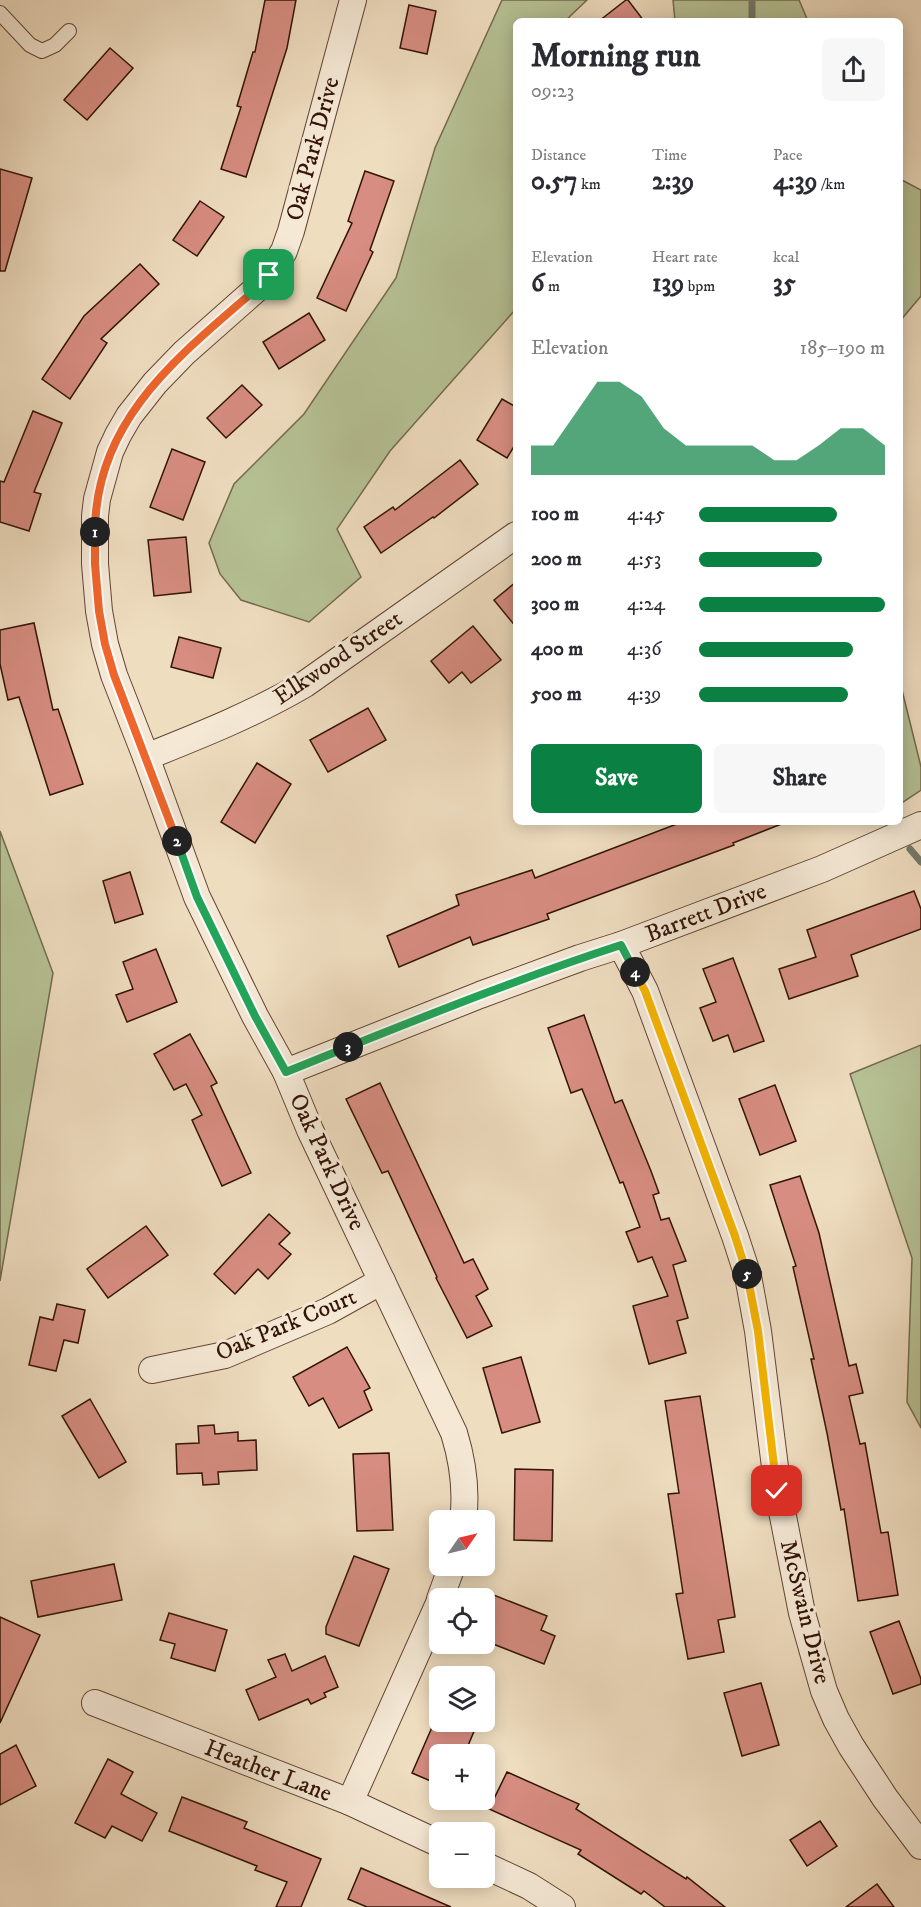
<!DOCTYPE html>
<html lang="en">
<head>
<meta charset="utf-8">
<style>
  body { margin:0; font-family:"IM FELL DW Pica",serif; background:#f7f7f7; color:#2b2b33; height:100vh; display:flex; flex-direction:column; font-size:22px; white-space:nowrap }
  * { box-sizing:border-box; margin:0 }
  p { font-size:20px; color:#7c7c81 }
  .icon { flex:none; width:33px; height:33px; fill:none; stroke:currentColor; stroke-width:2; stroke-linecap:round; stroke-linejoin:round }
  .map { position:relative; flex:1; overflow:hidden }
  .drawer { position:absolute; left:513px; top:18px; width:390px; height:807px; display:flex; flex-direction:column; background:#fff; border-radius:9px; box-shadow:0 3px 15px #0003 }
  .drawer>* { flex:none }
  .needle { width:39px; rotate:56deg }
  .buttons { position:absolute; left:429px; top:1510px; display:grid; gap:12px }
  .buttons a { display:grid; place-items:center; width:66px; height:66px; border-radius:9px; background:#fff; box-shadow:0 3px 15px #0003; font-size:30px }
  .pin { position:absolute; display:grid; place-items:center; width:51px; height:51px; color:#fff; margin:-26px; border-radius:12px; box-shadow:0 3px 9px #0006 }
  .km { position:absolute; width:30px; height:30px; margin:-15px; border-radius:50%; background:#222; color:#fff; font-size:16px; line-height:30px; text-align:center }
  .round { display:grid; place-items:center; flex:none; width:63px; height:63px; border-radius:9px; background:#f7f7f7 }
  .head { display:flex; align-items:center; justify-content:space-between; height:102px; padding:0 18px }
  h1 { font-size:33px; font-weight:700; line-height:45px }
  .metrics { display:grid; grid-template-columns:repeat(3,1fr); gap:9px; height:102px; padding:6px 18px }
  .metrics div { display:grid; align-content:center }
  .metrics b { font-size:26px; font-weight:700 }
  .metrics small { font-size:16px; font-weight:400 }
  .metrics p { font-size:16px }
  .chart { height:168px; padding:12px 18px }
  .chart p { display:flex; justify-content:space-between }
  .chart svg { width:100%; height:108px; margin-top:6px; fill:#0b8043; opacity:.7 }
  .action { display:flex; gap:12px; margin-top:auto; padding:12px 18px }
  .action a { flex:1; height:69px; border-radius:9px; background:#0b8043; color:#fff; font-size:24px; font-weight:700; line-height:69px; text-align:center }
  .action a+a { background:#f7f7f7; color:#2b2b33 }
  ul { padding:0 18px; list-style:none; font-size:20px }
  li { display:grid; grid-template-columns:96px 72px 1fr; align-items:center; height:45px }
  li i { height:15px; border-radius:8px; background:#0b8043 }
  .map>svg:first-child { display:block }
  .green { fill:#b6c295; stroke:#746b4e; stroke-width:1.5 }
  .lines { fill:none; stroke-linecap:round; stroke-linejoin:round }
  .stream { stroke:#71796b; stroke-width:7 }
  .building { fill:#d78d81; stroke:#331406; stroke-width:1.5 }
  .service-casing { stroke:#624634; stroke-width:16 }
  .minor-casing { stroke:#624634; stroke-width:28 }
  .service { stroke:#f5e9d6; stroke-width:14 }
  .minor { stroke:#f5e9d6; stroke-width:26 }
  .split-1-casing { stroke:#fff; stroke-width:12 }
  .split-2-casing { stroke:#fff; stroke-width:12 }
  .split-3-casing { stroke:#fff; stroke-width:12 }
  .split-4-casing { stroke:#fff; stroke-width:12 }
  .split-5-casing { stroke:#fff; stroke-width:12 }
  .split-6-casing { stroke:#fff; stroke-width:12 }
  .split-1 { stroke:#f0652b; stroke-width:8 }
  .split-2 { stroke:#f0652b; stroke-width:8 }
  .split-3 { stroke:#22a559; stroke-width:8 }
  .split-4 { stroke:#22a559; stroke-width:8 }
  .split-5 { stroke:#f5b400; stroke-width:8 }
  .split-6 { stroke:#f5b400; stroke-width:8 }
  .labels { text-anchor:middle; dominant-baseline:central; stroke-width:6; stroke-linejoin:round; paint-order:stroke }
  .street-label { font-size:24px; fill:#331406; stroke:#f5e9d6 }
</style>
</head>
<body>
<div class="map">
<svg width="921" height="1907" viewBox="0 0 921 1907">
  <rect width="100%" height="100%" fill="#efddc0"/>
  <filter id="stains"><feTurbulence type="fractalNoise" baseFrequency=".00333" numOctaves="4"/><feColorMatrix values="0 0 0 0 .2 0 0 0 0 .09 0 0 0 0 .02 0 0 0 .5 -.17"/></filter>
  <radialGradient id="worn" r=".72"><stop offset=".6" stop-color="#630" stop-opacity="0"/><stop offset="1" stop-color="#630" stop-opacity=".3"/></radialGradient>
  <g class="green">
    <path d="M502 0H587L565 21H516L515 310 390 451 337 529 361 577 309 622 241 600 220 574 209 543 234 484 304 414 396 278 435 148Z"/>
    <path d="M673 0H799L808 21H675Z"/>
    <path d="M900 179 921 190V296L900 321Z"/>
    <path d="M900 682 921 767V790L900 804Z"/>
    <path d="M0 831 53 973 0 1281Z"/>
    <path d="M921 1045V1428L907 1402 912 1258 850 1074Z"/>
  </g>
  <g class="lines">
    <g class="stream">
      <path d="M752 21V0"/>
      <path d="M910 849 921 862"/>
    </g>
  </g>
  <g class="building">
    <path d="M265 0H296L287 48 246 177 221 169 241 107 237 106 253 52H255Z"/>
    <path d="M626 0H628L644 21H599Z"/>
    <path d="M409 5 436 11 427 54 400 48Z"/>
    <path d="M110 48 133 68 87 120 64 100Z"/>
    <path d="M0 169 32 178 5 271H0Z"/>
    <path d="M365 171 394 181 370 250 373 252 346 311 317 298 352 223 348 221Z"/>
    <path d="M200 201 224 217 197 256 173 240Z"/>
    <path d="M140 264 159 284 101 339 107 343 70 399 42 379 84 316Z"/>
    <path d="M309 313 325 340 279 369 263 342Z"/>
    <path d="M242 385 262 405 226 438 207 418Z"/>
    <path d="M502 399 516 407V443L507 458 477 440Z"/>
    <path d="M33 411 62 423 34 492 41 494 29 531 0 522V481L4 482Z"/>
    <path d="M172 449 205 462 183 520 150 507Z"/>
    <path d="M460 460 478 484 434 518 433 517 381 553 364 527 393 507 395 510Z"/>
    <path d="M186 537 191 592 154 596 148 540Z"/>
    <path d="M516 582V627L494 600Z"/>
    <path d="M34 623 53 710 58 709 83 784 50 795 19 697 8 700 0 664V630Z"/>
    <path d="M473 626 501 660 471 683 462 672 449 683 431 661Z"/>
    <path d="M179 637 221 648 213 678 171 667Z"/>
    <path d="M368 708 386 740 328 772 310 740Z"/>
    <path d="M257 763 291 784 255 843 221 822Z"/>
    <path d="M682 822 784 823 733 843 734 845 547 914 549 919 473 945 470 937 399 967 387 936 459 905 456 895 532 870 535 878Z"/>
    <path d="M130 872 143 914 115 923 103 881Z"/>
    <path d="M914 891 921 909V929L851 955 858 976 789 999 779 969 816 957 807 930Z"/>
    <path d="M156 949 177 1002 127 1022 116 995 133 989 123 962Z"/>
    <path d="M733 958 764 1041 734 1052 728 1035 713 1041 700 1008 716 1002 703 969Z"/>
    <path d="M584 1015 615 1103 622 1100 651 1171 659 1193 653 1195 661 1220 669 1218 686 1261 673 1265 688 1318 677 1321 686 1353 649 1364 633 1306 668 1296 652 1257 638 1262 626 1232 640 1227 623 1182 620 1183 582 1089 571 1093 548 1028Z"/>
    <path d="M190 1034 217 1083 211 1086 251 1173 222 1186 192 1120 202 1115 186 1084 174 1090 154 1054Z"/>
    <path d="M380 1083 464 1263 473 1259 488 1289 476 1296 492 1326 467 1338 436 1278 437 1277 388 1171 382 1173 346 1099Z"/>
    <path d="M775 1085 796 1141 760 1155 739 1099Z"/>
    <path d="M800 1176 819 1233 849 1366 856 1364 863 1393 849 1396 860 1444 865 1443 881 1533 888 1532 898 1595 858 1601 844 1509 841 1510 827 1433 811 1359H814L793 1267 796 1266 770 1185Z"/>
    <path d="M269 1214 290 1233 279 1244 291 1254 268 1279 258 1269 235 1294 214 1274Z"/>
    <path d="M146 1226 168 1255 108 1298 87 1269Z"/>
    <path d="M57 1304 85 1310 78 1343 64 1340 56 1371 29 1365 40 1317 53 1320Z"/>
    <path d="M347 1347 370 1388 364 1391 372 1410 339 1428 323 1398 309 1406 293 1377Z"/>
    <path d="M521 1357 540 1422 502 1433 483 1368Z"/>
    <path d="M700 1396 735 1617 718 1620 724 1652 688 1659 676 1594 683 1593 668 1494 679 1493 665 1401Z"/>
    <path d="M90 1399 126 1462 99 1478 62 1416Z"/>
    <path d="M214 1425 215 1434 238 1432V1441L256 1440 257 1470 218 1472 219 1484 203 1485 202 1473 177 1474 176 1444 199 1443 198 1426Z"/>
    <path d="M389 1453 393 1530 357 1531 353 1454Z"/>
    <path d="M515 1469 553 1470 552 1541 514 1540Z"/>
    <path d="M354 1556 389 1569 359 1646 326 1634V1627Z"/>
    <path d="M114 1564 122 1600 38 1617 31 1581Z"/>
    <path d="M491 1594 547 1616 541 1630 555 1636 544 1664 488 1642 494 1628 484 1624V1610Z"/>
    <path d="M169 1613 227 1630 215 1671 171 1658 175 1644 160 1640Z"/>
    <path d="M0 1617 40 1635 0 1723Z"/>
    <path d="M899 1621 921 1679V1684L893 1694 870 1632Z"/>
    <path d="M285 1654 292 1671 325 1656 338 1687 324 1693 326 1697 311 1704 308 1699 259 1720 246 1690 276 1677 268 1660Z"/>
    <path d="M761 1683 779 1745 742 1756 724 1693Z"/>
    <path d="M440 1709V1725L441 1722H478L464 1755H440V1785L412 1773Z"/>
    <path d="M16 1745 36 1786 0 1805V1754Z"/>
    <path d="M108 1759 133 1772 121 1794 157 1813 142 1841 112 1826 105 1838 75 1823Z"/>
    <path d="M507 1772 579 1804 576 1809 686 1879 687 1877 725 1907H665L644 1891 641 1894 578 1854 581 1850 489 1809Z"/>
    <path d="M182 1797 247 1822 244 1828 321 1859 301 1907H276L287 1882 255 1870 257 1866 169 1831Z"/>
    <path d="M820 1821 837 1846 807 1866 790 1840Z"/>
    <path d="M361 1868 451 1907H367L348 1899Z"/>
    <path d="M877 1884 894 1907H846Z"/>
  </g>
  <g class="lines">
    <g class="service-casing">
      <path id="service" d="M0 13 30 45 42 51 55 45 69 31"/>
    </g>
    <g class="minor-casing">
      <g id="minor">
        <path d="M353 0 291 231 284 251 269 275 262 284 184 353 155 383 129 416 118 435 110 452 97 499 95 516V564L99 611 105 644 114 675 146 757 197 897 255 1016 286 1072 310 1130 454 1433C463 1462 467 1490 463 1521"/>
        <path d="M146 757C201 735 254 714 305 684L516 535"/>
        <path d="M621 945 645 991 735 1236 748 1276 758 1331 778 1491 802 1613 824 1691 836 1719 851 1746 885 1798 921 1846"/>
        <path d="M286 1072 480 995 580 958 621 945 822 869 921 825"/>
        <path d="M152 1370 225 1355 328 1311 382 1281"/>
        <path d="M440 1599 452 1566"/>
        <path d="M95 1703 350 1802 440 1844"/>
        <path d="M350 1802 440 1601"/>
        <path d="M484 1865 529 1886 562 1907"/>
      </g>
    </g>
    <use href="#service" class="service"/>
    <use href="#minor" class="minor"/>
  </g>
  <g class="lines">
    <g class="split-1-casing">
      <path id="split-1" d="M95 532C95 417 183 353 262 284L269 275"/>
    </g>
    <g class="split-2-casing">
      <path id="split-2" d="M95 532V564L99 611 105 644 114 675 177 841"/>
    </g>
    <g class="split-3-casing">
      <path id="split-3" d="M177 841 197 897 255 1016 286 1072 348 1047"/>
    </g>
    <g class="split-4-casing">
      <path id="split-4" d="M348 1047C438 1011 529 975 621 945L635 972"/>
    </g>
    <g class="split-5-casing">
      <path id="split-5" d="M635 972 645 991 735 1236 747 1274"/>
    </g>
    <g class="split-6-casing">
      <path id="split-6" d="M747 1274 758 1331 777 1491"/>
    </g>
    <use href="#split-1" class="split-1"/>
    <use href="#split-2" class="split-2"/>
    <use href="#split-3" class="split-3"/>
    <use href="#split-4" class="split-4"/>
    <use href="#split-5" class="split-5"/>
    <use href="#split-6" class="split-6"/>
  </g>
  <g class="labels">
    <g class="street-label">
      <text transform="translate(313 149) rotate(-75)">Oak Park Drive</text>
      <text transform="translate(338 658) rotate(-34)">Elkwood Street</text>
      <text transform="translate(706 913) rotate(-21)">Barrett Drive</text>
      <text transform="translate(327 1162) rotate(65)">Oak Park Drive</text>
      <text transform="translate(286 1325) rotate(-23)">Oak Park Court</text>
      <text transform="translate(805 1612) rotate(76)">McSwain Drive</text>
      <text transform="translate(268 1771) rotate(21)">Heather Lane</text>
    </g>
  </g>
  <rect width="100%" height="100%" filter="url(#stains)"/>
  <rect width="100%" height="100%" fill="url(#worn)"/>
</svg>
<div class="buttons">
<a><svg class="needle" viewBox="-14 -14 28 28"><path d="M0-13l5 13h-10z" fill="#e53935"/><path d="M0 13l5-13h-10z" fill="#7c7c81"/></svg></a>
<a><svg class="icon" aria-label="locate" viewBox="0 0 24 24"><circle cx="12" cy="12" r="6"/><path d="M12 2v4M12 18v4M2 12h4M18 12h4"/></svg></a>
<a><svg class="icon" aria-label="layers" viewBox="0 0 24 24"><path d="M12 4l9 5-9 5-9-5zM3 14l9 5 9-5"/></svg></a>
<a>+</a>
<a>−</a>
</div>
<div class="pin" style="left:269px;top:275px;background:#1e9e55"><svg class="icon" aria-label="arrive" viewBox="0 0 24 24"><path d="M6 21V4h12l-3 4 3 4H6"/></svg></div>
<div class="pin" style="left:777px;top:1491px;background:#d93025"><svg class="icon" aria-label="check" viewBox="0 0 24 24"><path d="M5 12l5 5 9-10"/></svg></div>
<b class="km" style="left:95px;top:532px">1</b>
<b class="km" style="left:177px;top:841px">2</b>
<b class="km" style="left:348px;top:1047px">3</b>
<b class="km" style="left:635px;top:972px">4</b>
<b class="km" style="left:747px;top:1274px">5</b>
<section class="drawer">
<div class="head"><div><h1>Morning run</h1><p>09:23</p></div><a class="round"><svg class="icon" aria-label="share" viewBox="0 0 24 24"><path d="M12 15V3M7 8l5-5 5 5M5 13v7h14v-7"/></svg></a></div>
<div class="metrics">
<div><p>Distance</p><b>0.57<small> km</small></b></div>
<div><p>Time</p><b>2:39</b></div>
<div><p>Pace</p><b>4:39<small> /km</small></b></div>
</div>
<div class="metrics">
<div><p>Elevation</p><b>6<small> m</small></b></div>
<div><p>Heart rate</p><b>139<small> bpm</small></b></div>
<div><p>kcal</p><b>35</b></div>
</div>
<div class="chart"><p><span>Elevation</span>185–190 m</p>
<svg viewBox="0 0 160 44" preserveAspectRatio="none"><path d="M0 44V32L10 32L20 19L30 6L40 6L50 12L60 25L70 32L80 32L90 32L100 32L110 38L120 38L130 32L140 25L150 25L160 32V44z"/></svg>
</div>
<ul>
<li><b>100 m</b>4:45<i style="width:74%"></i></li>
<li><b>200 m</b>4:53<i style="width:66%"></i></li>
<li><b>300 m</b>4:24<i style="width:100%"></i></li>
<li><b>400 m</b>4:36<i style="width:83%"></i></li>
<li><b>500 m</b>4:39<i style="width:80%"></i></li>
</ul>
<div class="action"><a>Save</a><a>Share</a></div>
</section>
</div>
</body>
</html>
